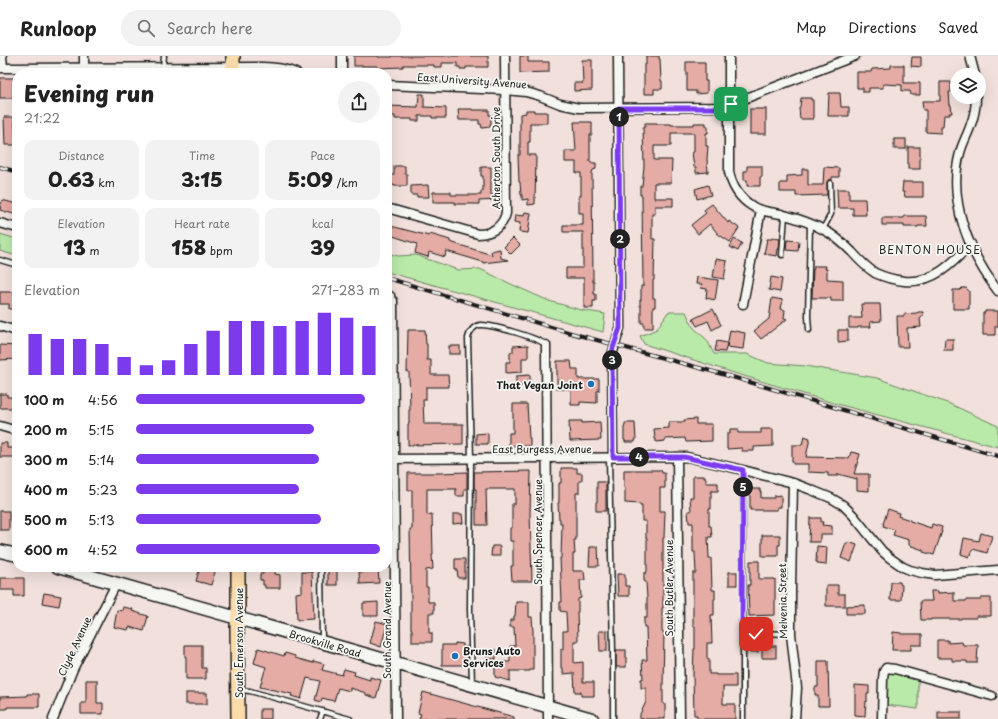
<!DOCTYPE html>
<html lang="en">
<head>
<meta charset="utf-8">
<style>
  body { margin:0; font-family:"Playpen Sans",sans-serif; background:#f2f2f2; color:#222; height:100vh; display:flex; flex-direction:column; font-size:15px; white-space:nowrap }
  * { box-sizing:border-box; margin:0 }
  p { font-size:13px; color:#767676 }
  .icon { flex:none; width:22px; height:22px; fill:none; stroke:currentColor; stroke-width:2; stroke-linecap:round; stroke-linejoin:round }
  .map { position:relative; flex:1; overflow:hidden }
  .panel { position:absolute; left:12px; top:12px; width:380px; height:504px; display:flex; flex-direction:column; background:#fff; border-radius:16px; box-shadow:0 4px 16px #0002 }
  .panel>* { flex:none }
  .controls { position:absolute; left:950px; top:12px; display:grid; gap:8px }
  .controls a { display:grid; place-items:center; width:36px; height:36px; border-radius:50%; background:#fff; box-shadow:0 4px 16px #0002; font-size:20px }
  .pin { position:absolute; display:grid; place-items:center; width:34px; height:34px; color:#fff; margin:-17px; border-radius:8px; box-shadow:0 2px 6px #0006 }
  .km { position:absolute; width:20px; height:20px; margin:-10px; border-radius:50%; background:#222; color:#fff; font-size:11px; line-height:20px; text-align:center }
  .round { display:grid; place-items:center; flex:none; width:42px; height:42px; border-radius:21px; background:#f2f2f2 }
  .summary { display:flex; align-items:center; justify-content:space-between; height:68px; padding:0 12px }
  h1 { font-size:22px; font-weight:800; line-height:30px }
  .stats { display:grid; grid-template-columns:repeat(3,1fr); gap:6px; height:68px; padding:4px 12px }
  .stats div { display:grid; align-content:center; border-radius:10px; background:#f2f2f2; text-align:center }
  .stats b { font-size:20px; font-weight:800 }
  .stats small { font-size:11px; font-weight:400 }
  .stats p { font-size:11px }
  .chart { height:112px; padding:8px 12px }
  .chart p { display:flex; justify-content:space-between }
  .chart svg { width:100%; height:72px; margin-top:4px; stroke:#7c3aed; stroke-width:6 }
  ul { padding:0 12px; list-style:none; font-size:13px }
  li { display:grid; grid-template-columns:64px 48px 1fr; align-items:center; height:30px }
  li i { height:10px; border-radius:5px; background:#7c3aed }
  header { display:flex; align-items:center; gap:24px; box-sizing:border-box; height:56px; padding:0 20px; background:#fff; border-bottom:1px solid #e0e0e0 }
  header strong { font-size:19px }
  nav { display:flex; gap:22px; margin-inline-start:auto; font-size:14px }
  .search { width:280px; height:36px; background:#f2f2f2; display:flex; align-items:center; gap:10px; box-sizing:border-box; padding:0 14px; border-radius:22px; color:#767676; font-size:15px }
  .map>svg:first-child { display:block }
  .green { fill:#baeaa9; stroke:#6b8362 }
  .building { fill:#e5aba5; stroke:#1c1c1c }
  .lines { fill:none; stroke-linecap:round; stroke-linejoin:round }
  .lane-casing { stroke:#1c1c1c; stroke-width:7 }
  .street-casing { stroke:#1c1c1c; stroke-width:11 }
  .secondary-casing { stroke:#1c1c1c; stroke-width:15 }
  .primary-casing { stroke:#1c1c1c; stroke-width:16 }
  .lane { stroke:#f6f6f2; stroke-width:4 }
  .street { stroke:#f6f6f2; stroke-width:8 }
  .secondary { stroke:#f6f6f2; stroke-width:12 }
  .primary { stroke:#fddcac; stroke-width:13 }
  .rail-casing { stroke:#1c1c1c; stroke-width:4 }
  .rail { stroke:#f6f6f2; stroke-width:2.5; stroke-dasharray:8; stroke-linecap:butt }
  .route-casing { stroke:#fff; stroke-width:8 }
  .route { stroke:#7c3aed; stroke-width:5 }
  .poi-dot { fill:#1f6fb2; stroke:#f6f6f2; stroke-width:1.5 }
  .labels { text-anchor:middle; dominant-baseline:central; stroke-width:3.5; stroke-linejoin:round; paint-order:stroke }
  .street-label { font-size:10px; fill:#1c1c1c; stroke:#f6f6f2 }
  .poi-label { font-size:10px; font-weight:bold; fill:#1c1c1c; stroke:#f6f6f2; text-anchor:end }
  .neighbourhood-label { font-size:11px; letter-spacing:1px; fill:#1c1c1c; stroke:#f6f6f2 }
</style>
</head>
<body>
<header>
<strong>Runloop</strong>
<div class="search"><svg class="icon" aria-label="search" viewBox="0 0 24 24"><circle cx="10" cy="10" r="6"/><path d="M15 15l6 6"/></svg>Search here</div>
<nav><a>Map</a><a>Directions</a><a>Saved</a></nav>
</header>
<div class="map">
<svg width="998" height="663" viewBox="0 0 998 663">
  <rect width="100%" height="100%" fill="#f1e0db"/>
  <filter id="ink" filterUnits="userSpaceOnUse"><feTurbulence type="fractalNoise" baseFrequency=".025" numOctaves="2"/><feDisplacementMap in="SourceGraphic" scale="8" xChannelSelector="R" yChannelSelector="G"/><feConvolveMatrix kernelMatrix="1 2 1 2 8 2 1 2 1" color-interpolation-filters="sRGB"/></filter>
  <g filter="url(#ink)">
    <g class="green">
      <path d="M0 178 17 183V200L0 195Z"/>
      <path d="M387 197 398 200 416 199 458 214 480 213 513 229 549 245 581 254 605 258 603 276 387 216Z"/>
      <path d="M668 256H686L693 271 707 284 714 298H747L768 307 805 310 877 322 950 348 998 370V391L837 348 734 317 644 288 640 280 657 273Z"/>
      <path d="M891 616 918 623V653L886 649 887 618Z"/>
    </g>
    <g class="building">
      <path d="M354 0H378V1H392V0H488V11H466V13H460V11H457V7H442V11H434V9H403V11L377 12V10H354Z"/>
      <path d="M520 0H528V6H549V16L520 17Z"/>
      <path d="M646 0H659V3H660L661 25H662V33H654V38H644V9H646Z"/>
      <path d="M912 1H921V11L911 10Z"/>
      <path d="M582 4H592V34L574 35V27H583Z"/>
      <path d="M686 6H705V25H707V37L696 38V35H687V16H686Z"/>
      <path d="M891 9H904V27H920V39H911L910 35H902V29L885 28 883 29V32H869V36H863V32H857V16H871L872 13 891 12Z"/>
      <rect x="0" y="22" width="13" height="20"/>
      <path d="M940 26H951V36H949L950 49H951L952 57H949L950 59H944L943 71H941V77L926 76V54H923L922 45H940Z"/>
      <path d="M829 37H840L841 51H849V60H828Z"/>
      <path d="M419 38H424V51L446 52V62H432V60H419V65H412V63H395V60H391V58H387V50L418 51Z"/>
      <path d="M801 42H811V44H813V63H800L799 52 800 51Z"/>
      <path d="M458 53H472V54H489V59H491V68H490V71L482 72 481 68H479V64H459Z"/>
      <rect x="750" y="53" width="16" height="25"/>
      <path d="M526 54H534V56H547V67H530V86H528V99H536L535 148 528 149V143L522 144V139H521L520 126H519L518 99H520V58L526 57Z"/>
      <path d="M4 61H14L16 89H5Z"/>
      <path d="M574 66H592V79H590V106H592V107H596V113L593 114 592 117 593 223V226H594V238H596V245H593V252H584V222H566V212H583V176H563V169H583V157H579V140H581V117H576V106H565V95H576Z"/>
      <path d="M645 67H657V68H671V69H694V67H706V70H708V77H706V90H708L707 103 708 116 696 117V111H694L692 96H694V77H671V90H654V104H672L671 127H654V142H673V150H655V158H652V183H655L654 224H653V242H655V251H653V272H644V267H641V250H640V244H641V230H643L642 139H640V130H642L644 110 643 71H645Z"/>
      <rect x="894" y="83" width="12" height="10"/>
      <rect x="908" y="91" width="12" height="22"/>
      <path d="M394 110H405V118H407V130H394V129H388L387 119H394Z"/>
      <path d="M747 110H762V121H760V130H747V124H744V115H747Z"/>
      <path d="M481 111H491V139H497V144L479 145V148H455V146H433V136H451V139H481V135H483V120H481Z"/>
      <path d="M824 111 839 112V121H832V124H829L827 126V139L796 140V136H780V127H787V120L802 119V113H808V129H823Z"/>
      <path d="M903 126H923V141H905L904 136H902Z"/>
      <path d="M428 129 429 141H417V139H411V130Z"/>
      <path d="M708 129 711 139 697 143 695 133Z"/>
      <path d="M837 133H849V143H865L866 159H853V152H838Z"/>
      <path d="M2 144 17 148V159L0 154Z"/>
      <path d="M712 148 728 167 729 165 739 172 730 186 718 178 710 168 698 178 691 169 706 157 704 154Z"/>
      <path d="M525 156 531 157 528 177 519 176 520 167 514 166 515 159 524 160Z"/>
      <path d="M904 160H926L927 170H918V171H904V169H882V162H904Z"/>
      <path d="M387 169 429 180 430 178 450 184V186L492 199 491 195 500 193 501 202 508 204 483 207V206L446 195 445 201 429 196 428 201 415 197 417 188 387 178Z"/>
      <path d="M513 182 520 189 511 198 504 191Z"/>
      <path d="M772 182 780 183 779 193H778L777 200 764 198 767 183H772Z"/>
      <path d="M734 183 742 187 738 195 730 191Z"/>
      <path d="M787 184 799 185 798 195 786 194Z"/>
      <path d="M716 203 727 205 724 223 713 221Z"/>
      <path d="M814 210H826L825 213H827V223L843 224V245H831V242H812L813 213H814Z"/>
      <path d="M697 221 718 224 715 244 706 242 707 233 701 232 702 228H696Z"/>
      <path d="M771 221 782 223 780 236 769 234Z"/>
      <path d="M962 232H966L969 235V253H953V234H960Z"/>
      <path d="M0 236H17V253H9V248H0Z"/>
      <path d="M772 242 783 244 781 253 785 254 784 262 787 263 761 283 754 275 769 263Z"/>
      <path d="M861 248H880L881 265 870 266 871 271H858V272H849V262H862Z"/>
      <path d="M713 253 721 269 712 274 708 265 697 270 693 263Z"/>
      <path d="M985 255H998V270H995V279H983V257H985Z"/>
      <path d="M918 256H923V260L920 263 921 271 907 272 908 291H898L897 260H904V258L917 257Z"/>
      <path d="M408 274H425L426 288H427V304H431V319H448L449 331H426V344H423L424 368H463V388L408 389V368H409V354H410L409 316H407Z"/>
      <path d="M730 274 745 277 743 293 727 291Z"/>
      <path d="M838 274H848V285L838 286Z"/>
      <path d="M945 283H953V294H944Z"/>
      <path d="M717 285 727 287 725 296 715 295Z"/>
      <path d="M0 289 17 290V303L0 304Z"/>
      <path d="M528 289V302H522V316L506 317V306H510V296H513V290Z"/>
      <rect x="449" y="290" width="11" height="8"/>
      <path d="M557 305H571L572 313H578V323H599V335H597V347L580 346V349H571V333H557Z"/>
      <path d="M530 319V329L516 330V320Z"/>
      <path d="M0 338H7V341H17V352H0Z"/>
      <path d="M513 348H527L529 382H530V390H509V377H513Z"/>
      <path d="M696 363V368H712V385L686 386 685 382 666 383H665V385L656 386V383H655L654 373 669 372V366H684V364Z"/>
      <path d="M569 365H582V367L600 366 601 384 570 385Z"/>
      <path d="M625 367H635L636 384H635V386H625V384H624V371L625 370Z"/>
      <path d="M730 373H738V377H761V373H773V390L754 391V395H742V392L727 393V378H730Z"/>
      <path d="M488 377V388H476V378Z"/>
      <path d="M804 380 810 382 806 401 849 402 851 396 860 398 854 418H869V435L857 434V423L838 418V420H828V417L808 416V408H793V405H792V389H802Z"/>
      <path d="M0 387H7V392H17V401H0Z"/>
      <path d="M561 412H577V417H582V425H579V437H576V484H574L575 498H573V515H584L585 524H580L581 542 578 543V556H577L578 585H574V607L583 606V626H594V640H581V636H575L574 617 563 618V612H561V593H563V575H567L566 556 560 555V546H562L560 502H561L562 467H560V463H559L558 447H559V427H561Z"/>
      <path d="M624 414H661L662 417H665V432H660V455H665L664 482H663V552H662V576H664L663 631V648H665V663H640V658L646 646V632H641V623H643L642 604H647L646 571H644V562H647V542L646 526 644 525V517H646L647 516V482H646V465H642V450H640V448L625 447V432H624Z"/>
      <path d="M531 415 530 457 532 525H512L511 510H513V485H510V472H512V448H515V433H486L487 469H476V433H474V416Z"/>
      <path d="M467 416V433H464V440H456V433H427V459L432 458 433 499H432L433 513 426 514V531H428V546H434V557H429V577H432V586H412V573H411V540L410 473H412V434H408V417H440Z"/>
      <path d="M693 420H705V422H706V427H718V435H711V453H709V470H711L712 481H708L709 502H711L712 534H715V543H714V559H711L712 587H707V603H709V618H716V619H736V631H723V648H735V663H697V659H694L693 619 694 593H695V570H693V517H696L695 497V496H693V467H689L688 455H691L690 441H693Z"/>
      <path d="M597 426H606V455H596V446H597Z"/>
      <path d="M750 433H760V436H761V442H774V440L781 439V451H777V454H750Z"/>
      <path d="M888 453 899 457 898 460 910 464V465L931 472 932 468 942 471 941 475H942L934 499 923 496V494L909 489V484L893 479 895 474 883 470 884 468H883Z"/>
      <rect x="0" y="455" width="9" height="19"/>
      <path d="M453 458H462L463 467 453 468Z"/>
      <path d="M810 462H821V466H823L822 469 832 470V478H820V486H809Z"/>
      <path d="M981 477 992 480 987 497 973 493 971 499H970L969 501 961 498 964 482 979 485Z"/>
      <path d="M762 479H780V489H778V500H762Z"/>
      <path d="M848 486 857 489 851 506 841 502 846 487 847 488Z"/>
      <path d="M492 490H500V500H491Z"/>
      <path d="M817 490 827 491 826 509 818 508V506H816Z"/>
      <path d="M590 491H598L599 510H589Z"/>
      <path d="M455 503H465V522H458L457 513H455Z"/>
      <path d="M750 505H759V523H775V559L749 560 748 529H750Z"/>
      <path d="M200 511H209L216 513 211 529 196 525Z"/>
      <rect x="328" y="511" width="9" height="18"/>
      <path d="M364 511H378L379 527 360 528 359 516H364Z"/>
      <path d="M263 512H275V518L280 519V532H265V529H263V524H260V518H263Z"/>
      <path d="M302 516H312L314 563 297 564 296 537 302 536Z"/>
      <rect x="729" y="516" width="8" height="13"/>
      <path d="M617 518H625V530H629V540H618Z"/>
      <path d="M0 522H24V540H14V534H0Z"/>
      <path d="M891 526H900V528L902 529 901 544H890Z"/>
      <path d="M826 529H838V538H845V550H826Z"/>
      <path d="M931 535H938V537L954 536V545H966V544H981V542H991V560H976V562H961V563H931V564H921L920 545H932Z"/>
      <path d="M44 537 61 540 59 550 42 547Z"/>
      <path d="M378 546V560H363V547Z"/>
      <path d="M516 546H529V561H532L533 575V614H530V615H510V625L495 621V606H510V590H515L514 571H510V564H514V560H515Z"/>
      <path d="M865 549V558H846V550Z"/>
      <path d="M123 551 133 553 132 555 148 560 144 575 129 571 128 574 114 571 117 554 122 555Z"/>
      <path d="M376 565 387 568 381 591 370 587Z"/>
      <path d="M599 575H607V595H600Z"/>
      <path d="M893 576 901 577V578H922V589H911V594H892Z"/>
      <path d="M937 584H948V587L962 586 963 589H978L977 607H967V605H952V602H937Z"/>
      <rect x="748" y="586" width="10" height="10"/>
      <path d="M455 587 463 588V591H468V609H442V589H455Z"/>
      <path d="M185 589H202V612H206V623H186V601H185Z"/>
      <rect x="762" y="590" width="14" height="12"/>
      <path d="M258 592 284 600 285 597 295 600V602L313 607V605L324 608 322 614 342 619 344 613 355 616 354 619 370 624V621L381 624 376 642 366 639V637L350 632V635L338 632 334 645 322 642 321 646 315 644 320 625 307 622 301 643 291 640 292 638 260 631 266 611 254 607Z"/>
      <rect x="487" y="594" width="9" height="9"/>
      <rect x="616" y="594" width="10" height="17"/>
      <path d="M818 605H828L829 650H818V639H815V631H818Z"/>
      <path d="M86 624H97V647H103V658H81V647H86Z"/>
      <path d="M855 629 869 630V638H867V646L866 645 865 660 855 659Z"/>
      <path d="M423 636 514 661V663H419L421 658 418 657Z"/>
      <rect x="186" y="637" width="21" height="11"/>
      <path d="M27 638H39V651H7V653H0V641L27 640Z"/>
      <rect x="260" y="653" width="11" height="10"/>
      <rect x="938" y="656" width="23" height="7"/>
    </g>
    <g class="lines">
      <g class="lane-casing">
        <g id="lane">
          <path d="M163 11 164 0"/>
          <path d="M823 173 831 158 830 127"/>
          <path d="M782 199 785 160"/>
          <path d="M0 204 17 209"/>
          <path d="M387 236 392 239 393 245"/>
          <path d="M809 274 808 261 810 168"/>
          <path d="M609 402 613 595V663"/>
          <path d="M321 511 322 585"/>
          <path d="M742 565C746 569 754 574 756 577"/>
          <path d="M743 582 756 577 791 578"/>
          <path d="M472 627 470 553 471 402 468 282C470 275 473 270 480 269 490 268 539 282 546 289"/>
          <path d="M240 634 250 635 350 663"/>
          <path d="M320 663 323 655"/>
          <path d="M743 663V414"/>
        </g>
      </g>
      <g class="street-casing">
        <g id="street">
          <path d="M2 0 3 11"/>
          <path d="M342 0V17"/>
          <path d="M729 0V116C732 130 739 142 752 150 761 156 771 156 781 158 796 162 810 166 824 174 834 179 844 188 852 196 859 204 866 211 875 217 884 221 894 224 904 225 933 228 953 207 971 188"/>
          <path d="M970 0 975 19"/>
          <path d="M84 11V0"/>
          <path d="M0 12 263 11C274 11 286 13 296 17"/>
          <path d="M387 29 505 34 526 36 540 40 560 48 579 52 724 51 731 48 855 0"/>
          <path d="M976 41C976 51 974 61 970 71 967 80 962 88 960 97 947 144 969 197 998 235"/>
          <path d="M387 152 478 178C492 178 503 170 506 157L505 0"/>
          <path d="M0 167 17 172"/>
          <path d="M393 245 396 663"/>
          <path d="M743 248 761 154"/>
          <path d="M0 270 13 274H17"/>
          <path d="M546 289 548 663"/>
          <path d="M0 370 17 375"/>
          <path d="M613 401 612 299 620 272 618 0"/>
          <path d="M677 401 680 663"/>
          <path d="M387 403 687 401 743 414 793 427 809 433 831 442 843 449 853 459 882 495 890 502 903 511 910 514 922 517 935 519 998 514"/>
          <path d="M793 427 791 533V578L797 632 795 663"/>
          <path d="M53 663 73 613 116 528"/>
          <path d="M882 663 883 622 884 615 886 612 895 613 992 640"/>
        </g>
      </g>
      <g class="secondary-casing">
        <g id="secondary">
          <path d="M0 495 17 499"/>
          <path d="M58 511 592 663"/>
        </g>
      </g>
      <g class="primary-casing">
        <g id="primary">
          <path d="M233 0V17"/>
          <path d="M238 663 237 571 238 553V511"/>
        </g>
      </g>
      <use href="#lane" class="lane"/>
      <use href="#street" class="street"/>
      <use href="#secondary" class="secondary"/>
      <use href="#primary" class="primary"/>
      <g class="rail-casing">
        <g id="rail">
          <path d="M0 111 17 116"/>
          <path d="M387 222 571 277 729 320 998 400"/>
        </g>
      </g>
      <use href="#rail" class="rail"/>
    </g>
  </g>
  <g class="lines" filter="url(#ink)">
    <g class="route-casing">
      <path id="route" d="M731 48 727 50 721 52H619L620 272 613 292 612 299 613 401H684L743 414 742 565C746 569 754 574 756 578"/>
    </g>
    <use href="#route" class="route"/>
  </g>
  <g class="poi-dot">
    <circle cx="591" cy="328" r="4"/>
    <circle cx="455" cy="600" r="4"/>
  </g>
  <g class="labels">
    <g class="street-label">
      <text transform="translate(472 24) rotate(4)">East University Avenue</text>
      <text transform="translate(495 102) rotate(-90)">Atherton South Drive</text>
      <text x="542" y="392">East Burgess Avenue</text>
      <text transform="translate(537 476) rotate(-90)">South Spencer Avenue</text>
      <text transform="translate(668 532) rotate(-90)">South Butler Avenue</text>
      <text transform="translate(782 545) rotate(-91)">Melvenia Street</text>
      <text transform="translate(386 574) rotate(-90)">South Grand Avenue</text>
      <text transform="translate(238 587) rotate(-90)">South Emerson Avenue</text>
      <text transform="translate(325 587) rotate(16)">Brookville Road</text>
      <text transform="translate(74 590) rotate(-65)">Clyde Avenue</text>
    </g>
    <g class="poi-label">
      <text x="583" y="328">That Vegan Joint</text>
      <text x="463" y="594" text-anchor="start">Bruns Auto<tspan x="463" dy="12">Services</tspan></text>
    </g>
    <g class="neighbourhood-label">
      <text x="930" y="193">BENTON HOUSE</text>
    </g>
  </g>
</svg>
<div class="controls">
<a><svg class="icon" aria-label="layers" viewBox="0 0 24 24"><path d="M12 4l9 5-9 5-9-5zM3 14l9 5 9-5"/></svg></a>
</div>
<div class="pin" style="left:731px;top:48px;background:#1e9e55"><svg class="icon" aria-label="arrive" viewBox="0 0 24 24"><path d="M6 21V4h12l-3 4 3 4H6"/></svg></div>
<div class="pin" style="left:756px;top:578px;background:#d93025"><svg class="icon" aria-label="check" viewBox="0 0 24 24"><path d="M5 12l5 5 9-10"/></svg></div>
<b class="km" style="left:619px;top:61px">1</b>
<b class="km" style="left:620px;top:183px">2</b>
<b class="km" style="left:612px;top:304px">3</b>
<b class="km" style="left:639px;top:401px">4</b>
<b class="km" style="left:743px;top:431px">5</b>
<section class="panel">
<div class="summary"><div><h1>Evening run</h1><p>21:22</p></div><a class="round"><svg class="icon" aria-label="share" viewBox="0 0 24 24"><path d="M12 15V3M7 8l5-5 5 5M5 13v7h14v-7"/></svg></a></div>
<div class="stats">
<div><p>Distance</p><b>0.63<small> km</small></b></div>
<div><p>Time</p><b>3:15</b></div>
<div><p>Pace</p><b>5:09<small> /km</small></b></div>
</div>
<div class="stats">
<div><p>Elevation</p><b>13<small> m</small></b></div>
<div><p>Heart rate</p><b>158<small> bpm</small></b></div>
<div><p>kcal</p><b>39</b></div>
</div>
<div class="chart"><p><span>Elevation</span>271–283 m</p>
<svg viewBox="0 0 160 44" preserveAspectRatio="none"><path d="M5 44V19M15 44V22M25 44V22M35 44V25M45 44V33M55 44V38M65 44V35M75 44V25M85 44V17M95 44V11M105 44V11M115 44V14M125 44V11M135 44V6M145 44V9M155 44V14"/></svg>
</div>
<ul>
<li><b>100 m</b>4:56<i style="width:94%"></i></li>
<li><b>200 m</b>5:15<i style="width:73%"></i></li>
<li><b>300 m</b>5:14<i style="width:75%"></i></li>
<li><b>400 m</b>5:23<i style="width:67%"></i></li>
<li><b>500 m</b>5:13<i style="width:76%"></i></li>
<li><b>600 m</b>4:52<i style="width:100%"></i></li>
</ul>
</section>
</div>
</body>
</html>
